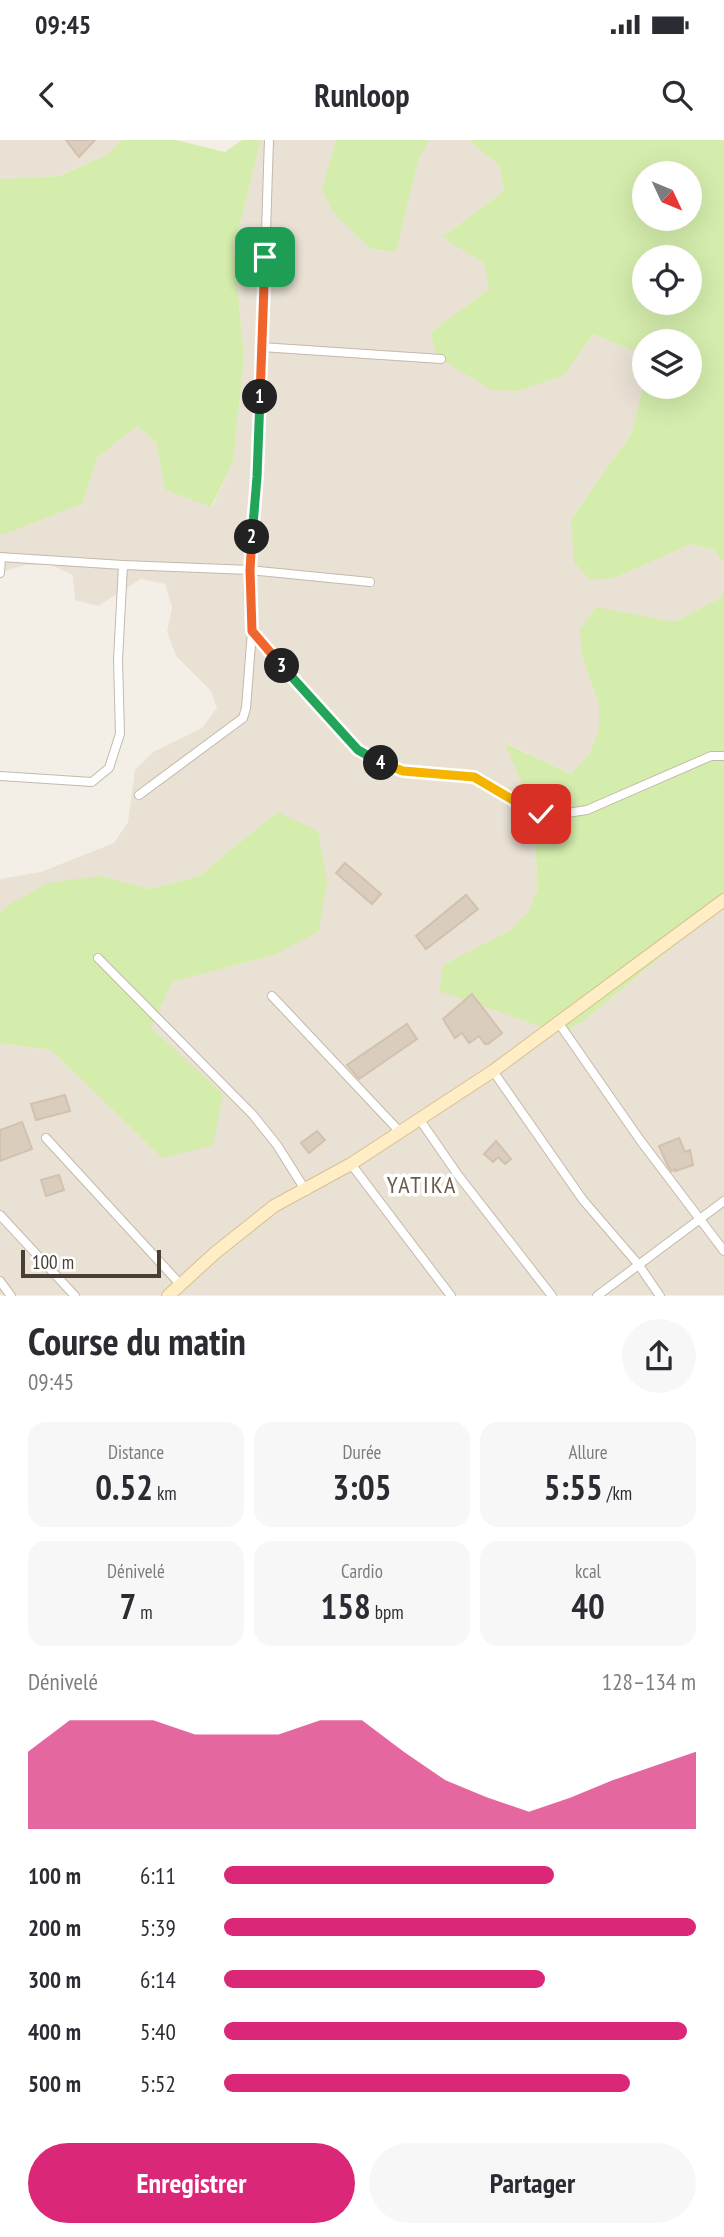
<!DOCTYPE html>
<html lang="fr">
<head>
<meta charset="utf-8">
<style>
  body { margin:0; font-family:"PT Sans Narrow",sans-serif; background:#f7f7f7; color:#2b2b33; height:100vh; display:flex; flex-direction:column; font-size:26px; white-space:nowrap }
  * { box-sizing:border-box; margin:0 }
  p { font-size:23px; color:#7c7c81 }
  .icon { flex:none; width:38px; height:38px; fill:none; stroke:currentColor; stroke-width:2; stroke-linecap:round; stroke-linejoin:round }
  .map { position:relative; height:1156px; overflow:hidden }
  .details { display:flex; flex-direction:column; background:#fff; flex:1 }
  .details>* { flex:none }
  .needle { width:46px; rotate:134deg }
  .buttons { position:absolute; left:632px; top:21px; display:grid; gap:14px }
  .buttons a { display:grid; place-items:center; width:70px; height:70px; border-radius:50%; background:#fff; box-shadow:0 7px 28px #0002; font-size:35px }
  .scale { position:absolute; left:21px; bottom:18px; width:140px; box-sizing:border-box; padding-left:7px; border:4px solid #483f35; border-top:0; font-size:19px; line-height:24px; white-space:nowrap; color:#483f35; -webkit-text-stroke:5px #fff; paint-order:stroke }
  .pin { position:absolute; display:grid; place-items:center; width:60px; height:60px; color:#fff; margin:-30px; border-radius:14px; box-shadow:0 4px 10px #0006 }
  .km { position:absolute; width:35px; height:35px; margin:-18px; border-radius:50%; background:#222; color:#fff; font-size:19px; line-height:35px; text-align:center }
  .round { display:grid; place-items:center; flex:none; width:74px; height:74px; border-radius:37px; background:#f7f7f7 }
  .overview { display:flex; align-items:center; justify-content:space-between; height:119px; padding:0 28px }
  h1 { font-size:38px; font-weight:600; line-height:52px }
  .stats { display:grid; grid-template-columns:repeat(3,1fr); gap:10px; height:119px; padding:7px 28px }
  .stats div { display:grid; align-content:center; border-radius:18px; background:#f7f7f7; text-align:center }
  .stats b { font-size:35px; font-weight:600 }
  .stats small { font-size:19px; font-weight:400 }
  .stats p { font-size:19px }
  .chart { height:196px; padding:14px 28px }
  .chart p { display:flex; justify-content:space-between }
  .chart svg { width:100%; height:126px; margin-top:7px; fill:#db2777; opacity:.7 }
  .action { display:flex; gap:14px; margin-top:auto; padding:14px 28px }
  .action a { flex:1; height:80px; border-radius:42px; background:#db2777; color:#fff; font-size:28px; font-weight:600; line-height:80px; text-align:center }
  .action a+a { background:#f7f7f7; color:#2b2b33 }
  ul { padding:0 28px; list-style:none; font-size:23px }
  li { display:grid; grid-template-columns:112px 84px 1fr; align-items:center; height:52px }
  li i { height:18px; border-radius:9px; background:#db2777 }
  .status { display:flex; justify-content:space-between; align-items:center; height:49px; padding:0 35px; background:#fff; direction:ltr }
  .status svg { height:19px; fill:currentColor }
  header { display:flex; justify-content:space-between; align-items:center; height:91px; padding:0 28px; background:#fff; font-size:32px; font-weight:600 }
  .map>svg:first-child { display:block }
  .residential { fill:#e9e1d4 }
  .green { fill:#d4ecac; fill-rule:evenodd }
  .building { fill:#dacdbe; stroke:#d2c1ad; stroke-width:2 }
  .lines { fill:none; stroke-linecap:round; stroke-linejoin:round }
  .street-casing { stroke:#c4b9ab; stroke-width:10 }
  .secondary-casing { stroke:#d8c192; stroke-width:14 }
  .street { stroke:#fff; stroke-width:8 }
  .secondary { stroke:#ffedc5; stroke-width:12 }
  .split-1-casing { stroke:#fff; stroke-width:14 }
  .split-2-casing { stroke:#fff; stroke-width:14 }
  .split-3-casing { stroke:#fff; stroke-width:14 }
  .split-4-casing { stroke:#fff; stroke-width:14 }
  .split-5-casing { stroke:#fff; stroke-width:14 }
  .split-6-casing { stroke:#fff; stroke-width:14 }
  .split-1 { stroke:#f0652b; stroke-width:9 }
  .split-2 { stroke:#22a559; stroke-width:9 }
  .split-3 { stroke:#f0652b; stroke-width:9 }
  .split-4 { stroke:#22a559; stroke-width:9 }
  .split-5 { stroke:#f5b400; stroke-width:9 }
  .split-6 { stroke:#f5b400; stroke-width:9 }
  .labels { text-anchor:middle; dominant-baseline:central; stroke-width:7; stroke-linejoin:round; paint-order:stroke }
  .quarter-label { font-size:24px; letter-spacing:2px; fill:#6b5c4b; stroke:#fff }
</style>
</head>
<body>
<div class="status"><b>09:45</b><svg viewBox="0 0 49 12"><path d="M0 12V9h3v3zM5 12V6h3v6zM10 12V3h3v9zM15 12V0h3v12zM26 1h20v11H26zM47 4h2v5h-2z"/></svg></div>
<header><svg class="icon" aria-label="back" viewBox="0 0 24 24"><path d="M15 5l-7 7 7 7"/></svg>Runloop<svg class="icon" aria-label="search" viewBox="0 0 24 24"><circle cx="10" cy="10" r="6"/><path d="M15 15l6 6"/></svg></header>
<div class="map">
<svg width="724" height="1156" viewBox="0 0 724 1156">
  <rect width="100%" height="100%" fill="#f4efe6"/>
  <g class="residential">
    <path d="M0 0H121L108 14 58 36 0 39Z"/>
    <path d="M261 0H336L322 49 371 109 396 112 419 17 430 0H468L499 25 504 51 442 97 486 124 489 149 431 192 564 235 593 194 637 212 644 241 632 293 571 379 615 438 691 404 715 411 724 425V448L720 458 674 482 582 516 599 564V589L590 613 571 634 506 603 533 671 538 748 529 772 512 790 443 825 563 894 586 879 724 764V1155H0V903L51 910 162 1018 223 954 150 888 172 842 274 815 277 672 199 736 149 749 101 736 5 767 0 774V739L41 732 114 703 128 682 135 630 153 612 202 588 217 568 211 551 176 516 167 492 172 467 165 444 141 439 98 466 75 460 73 435 51 425H25L2 432 0 437V394H5L82 364 98 317 137 286 156 302 165 350 212 367 233 322 244 219 234 108Z"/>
  </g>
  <g class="green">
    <path d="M121 0H176L225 12 242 0H261L234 108 244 219 233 322 211 367 165 350 156 302 137 286 98 317 82 364 5 394H0V39L59 36 108 14Z"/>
    <path d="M336 0H430L419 17 396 112 371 109 333 72 322 49Z"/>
    <path d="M468 0H724V425L715 411 691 404 615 438 591 440 574 422 571 379 632 293 644 241V247H690V201H644V234L637 212 593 194 564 235 518 251 491 250 436 216 431 192 489 149 485 124 442 97 504 51 499 25ZM644 33H690V79H644ZM644 117H690V163H644Z"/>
    <path d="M724 448V764L586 879 563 894 439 851 443 825 511 790 529 771 538 748 533 671 505 603 571 634 590 613 599 589V564L582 516 580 490 596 467 674 482 720 458Z"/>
    <path d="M277 672 318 691 327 741 319 791 274 815 172 842 151 888 223 954 213 1005 162 1018 51 910 0 903V774L5 767 48 743 101 736 149 749 199 736Z"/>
  </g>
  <g class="building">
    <path d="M66 0H95L79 17Z"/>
    <path d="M345 723 381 754 372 764 336 733Z"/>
    <path d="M466 755 478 769 426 809 416 796Z"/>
    <path d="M472 854 502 893 488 904H485L479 896 469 903 462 893 455 898 443 879Z"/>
    <path d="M407 884 417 899 359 939 347 925Z"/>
    <path d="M65 955 70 971 36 980 31 964Z"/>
    <path d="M22 982 32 1009 0 1021V990Z"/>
    <path d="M317 991 325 1000 309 1013 301 1003Z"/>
    <path d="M679 998 685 1012 690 1010 693 1025 675 1031V1029L671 1031 667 1024 659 1006Z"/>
    <path d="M496 1001 511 1019 505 1024 498 1017 493 1022 484 1014Z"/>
    <path d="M59 1035 64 1050 46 1056 41 1040Z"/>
  </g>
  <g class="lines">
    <g class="street-casing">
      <g id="street">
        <path d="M269 0C265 112 263 225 257 337 255 377 238 467 258 500L358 610 379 623 403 631 474 637 529 671 554 675 587 670 711 616H724"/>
        <path d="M261 207 441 219"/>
        <path d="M0 417 123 425 250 430 370 442"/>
        <path d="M0 433 1 417"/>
        <path d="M0 636 92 642 109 628 120 594 118 520 123 425"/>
        <path d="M139 655 243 578 246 568 252 491"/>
        <path d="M98 818 253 975 277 1005 306 1051"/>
        <path d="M272 856 401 993"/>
        <path d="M558 882 640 1000 724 1111"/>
        <path d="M493 931 583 1060 638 1124 660 1156"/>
        <path d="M420 980 458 1035 552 1156"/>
        <path d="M46 998 180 1144"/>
        <path d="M351 1024 451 1156"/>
        <path d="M0 1075 75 1156"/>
        <path d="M0 1141 11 1156"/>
        <path d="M597 1156 724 1061"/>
      </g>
    </g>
    <g class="secondary-casing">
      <path id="secondary" d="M168 1156 215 1113 274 1066 351 1024 493 931 724 760"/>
    </g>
    <use href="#street" class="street"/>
    <use href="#secondary" class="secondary"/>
  </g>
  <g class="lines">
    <g class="split-1-casing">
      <path id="split-1" d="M260 257 265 117"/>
    </g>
    <g class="split-2-casing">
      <path id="split-2" d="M252 397 257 337 260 257"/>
    </g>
    <g class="split-3-casing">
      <path id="split-3" d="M252 397 250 430 252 491 282 526"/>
    </g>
    <g class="split-4-casing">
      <path id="split-4" d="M282 526 358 610 381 623"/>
    </g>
    <g class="split-5-casing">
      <path id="split-5" d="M381 623 403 631 474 637 513 660"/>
    </g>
    <g class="split-6-casing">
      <path id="split-6" d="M513 660 529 671 541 674"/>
    </g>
    <use href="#split-1" class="split-1"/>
    <use href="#split-2" class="split-2"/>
    <use href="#split-3" class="split-3"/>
    <use href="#split-4" class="split-4"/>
    <use href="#split-5" class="split-5"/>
    <use href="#split-6" class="split-6"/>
  </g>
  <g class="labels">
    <g class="quarter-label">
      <text x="422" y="1044">YATIKA</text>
    </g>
  </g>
</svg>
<div class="buttons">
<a><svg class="needle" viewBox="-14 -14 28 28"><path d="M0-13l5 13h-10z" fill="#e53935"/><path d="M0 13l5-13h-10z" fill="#7c7c81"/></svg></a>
<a><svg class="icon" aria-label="locate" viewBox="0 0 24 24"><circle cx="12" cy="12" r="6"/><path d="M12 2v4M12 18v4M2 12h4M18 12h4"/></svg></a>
<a><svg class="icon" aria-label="layers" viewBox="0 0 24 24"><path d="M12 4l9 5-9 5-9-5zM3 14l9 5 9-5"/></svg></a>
</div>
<div class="scale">100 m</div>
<div class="pin" style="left:265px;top:117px;background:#1e9e55"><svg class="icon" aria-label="arrive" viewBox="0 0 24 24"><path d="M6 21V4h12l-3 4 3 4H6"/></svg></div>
<div class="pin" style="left:541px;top:674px;background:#d93025"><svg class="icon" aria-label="check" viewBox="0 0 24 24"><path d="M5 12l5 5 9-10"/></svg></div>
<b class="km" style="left:260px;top:257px">1</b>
<b class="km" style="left:252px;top:397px">2</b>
<b class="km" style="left:282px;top:526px">3</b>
<b class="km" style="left:381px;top:623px">4</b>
</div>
<section class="details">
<div class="overview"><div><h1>Course du matin</h1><p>09:45</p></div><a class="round"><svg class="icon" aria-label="share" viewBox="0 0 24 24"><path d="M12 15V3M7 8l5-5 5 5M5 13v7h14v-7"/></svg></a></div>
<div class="stats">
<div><p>Distance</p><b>0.52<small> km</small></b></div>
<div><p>Durée</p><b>3:05</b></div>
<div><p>Allure</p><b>5:55<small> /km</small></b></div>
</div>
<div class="stats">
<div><p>Dénivelé</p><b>7<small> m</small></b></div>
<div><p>Cardio</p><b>158<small> bpm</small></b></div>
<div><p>kcal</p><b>40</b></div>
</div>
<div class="chart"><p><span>Dénivelé</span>128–134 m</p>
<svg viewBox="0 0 160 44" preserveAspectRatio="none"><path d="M0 44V17L10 6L20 6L30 6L40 11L50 11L60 11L70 6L80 6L90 17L100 27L110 33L120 38L130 33L140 27L150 22L160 17V44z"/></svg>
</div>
<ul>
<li><b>100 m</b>6:11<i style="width:70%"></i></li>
<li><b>200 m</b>5:39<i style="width:100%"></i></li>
<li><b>300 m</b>6:14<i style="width:68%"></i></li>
<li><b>400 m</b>5:40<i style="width:98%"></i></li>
<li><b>500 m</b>5:52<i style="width:86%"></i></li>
</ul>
<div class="action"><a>Enregistrer</a><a>Partager</a></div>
</section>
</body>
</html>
